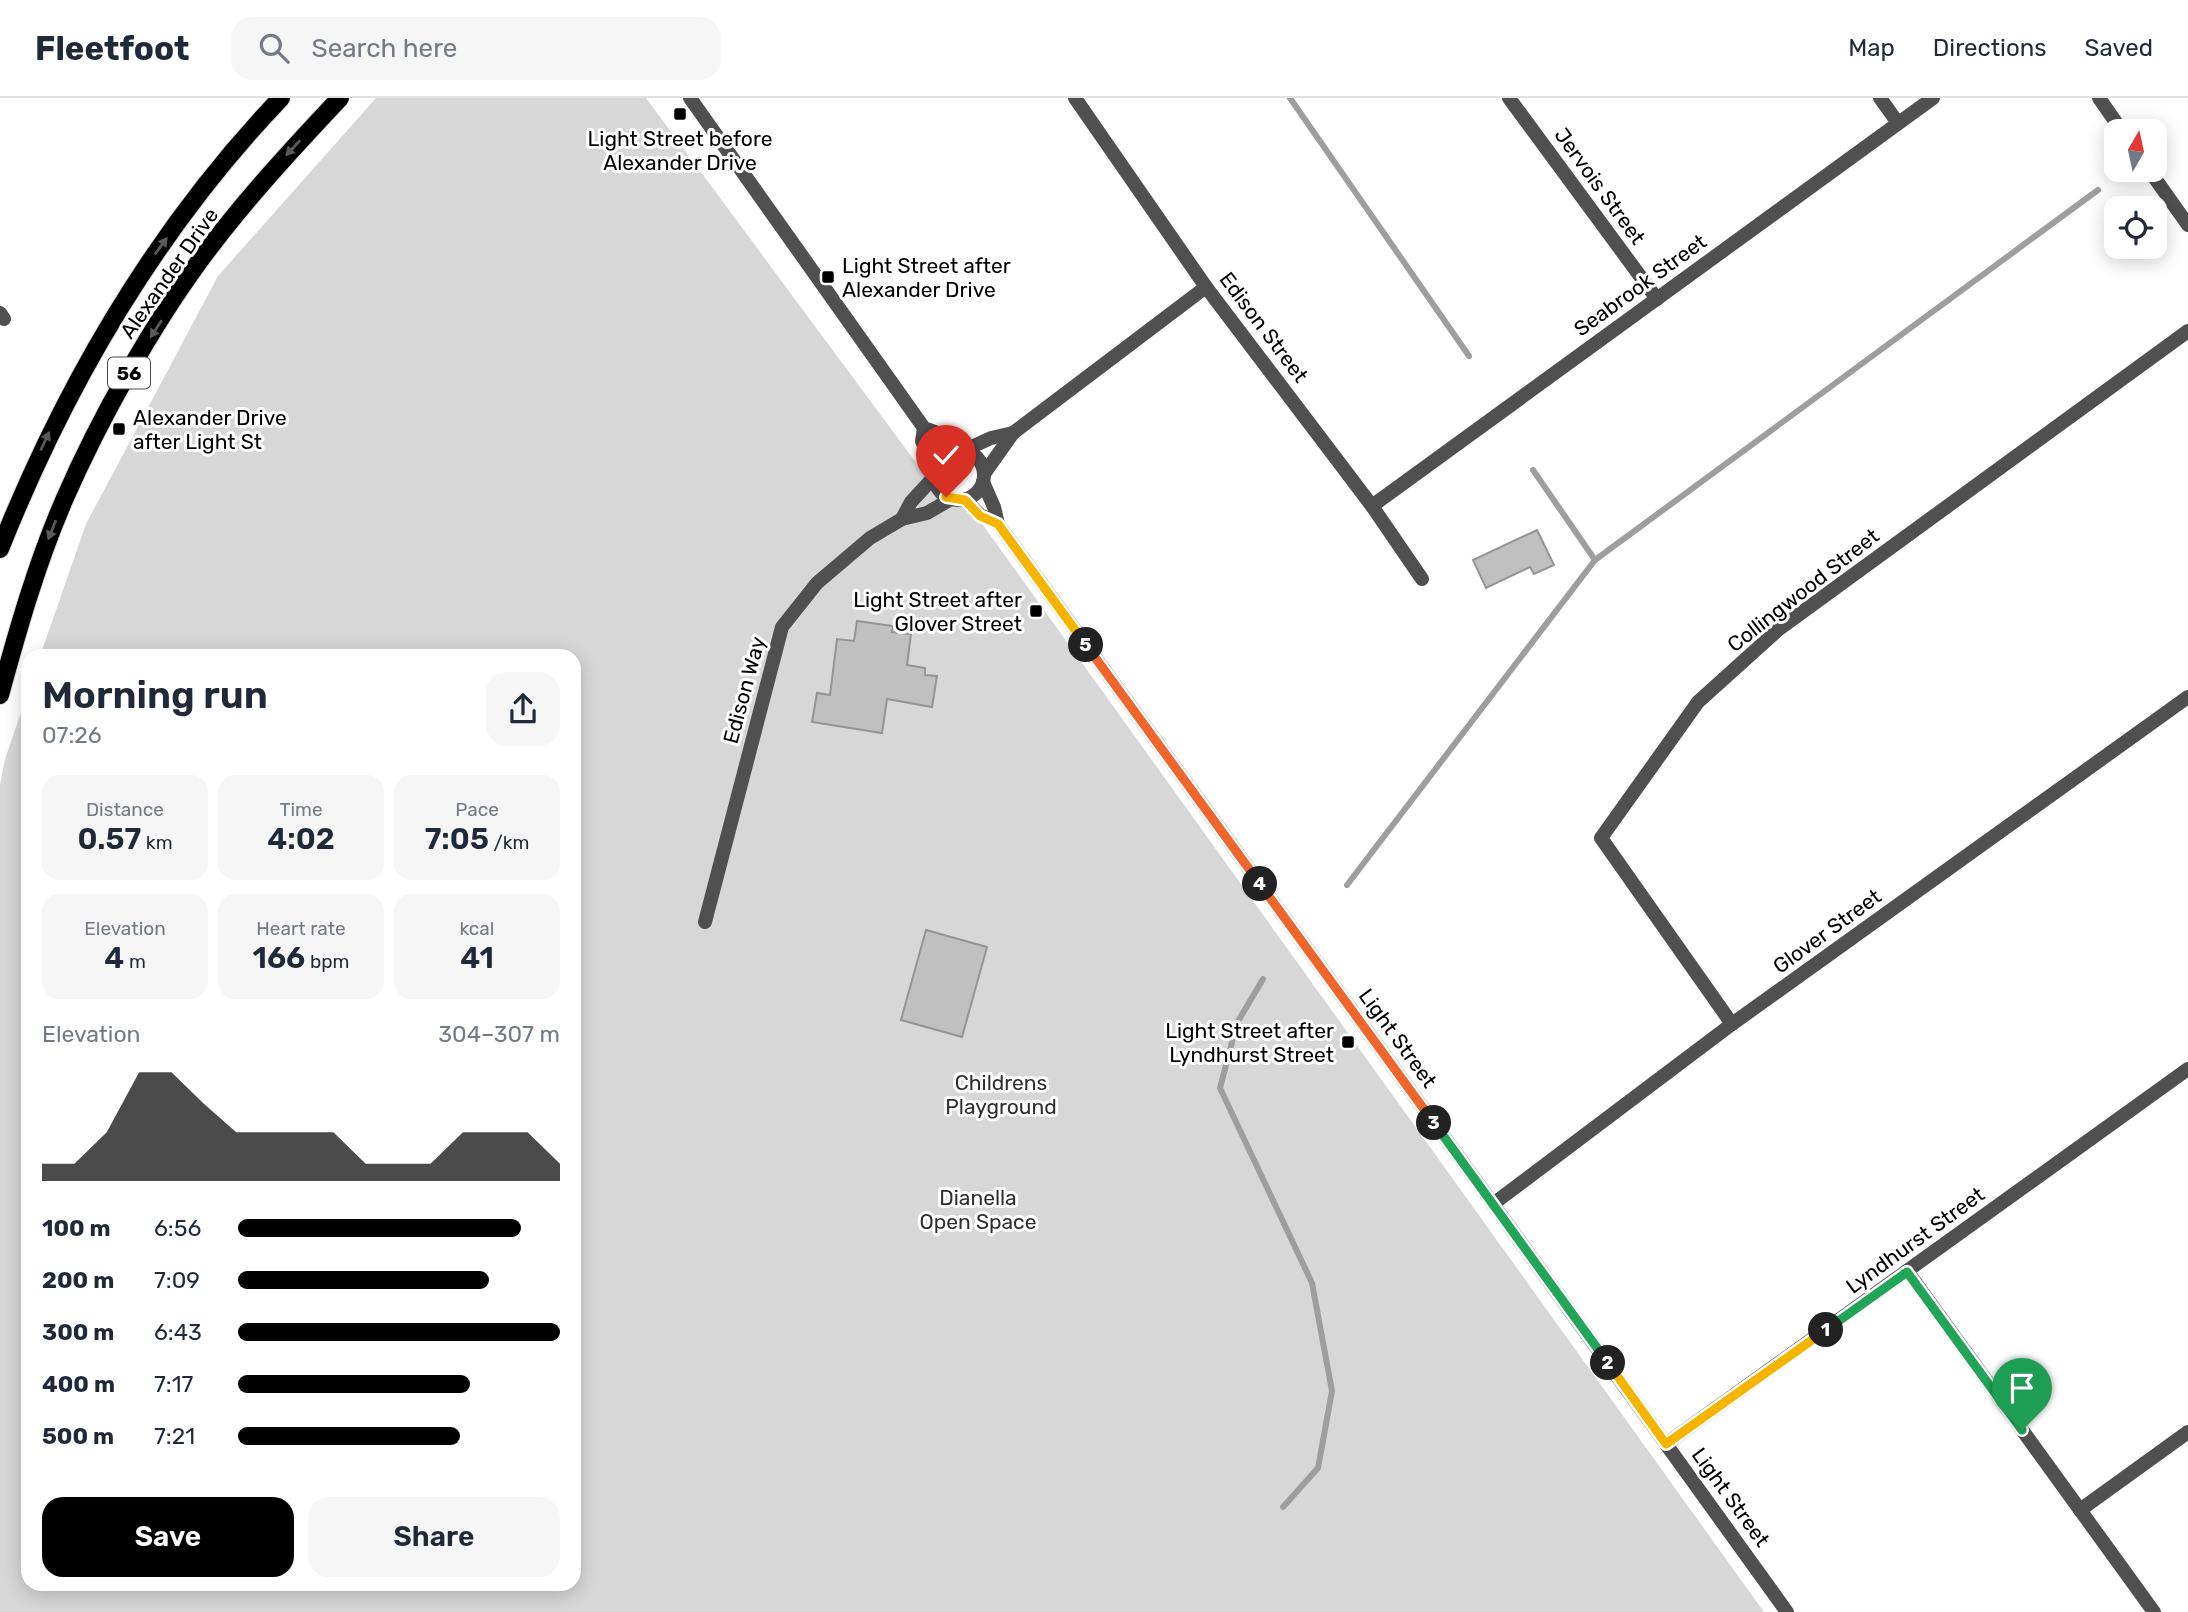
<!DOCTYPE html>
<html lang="en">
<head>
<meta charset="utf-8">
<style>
  body { margin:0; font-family:Rubik,sans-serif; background:#f6f6f7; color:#1f2937; height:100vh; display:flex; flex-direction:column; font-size:26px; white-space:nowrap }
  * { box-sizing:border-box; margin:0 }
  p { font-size:23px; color:#747a83 }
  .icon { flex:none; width:38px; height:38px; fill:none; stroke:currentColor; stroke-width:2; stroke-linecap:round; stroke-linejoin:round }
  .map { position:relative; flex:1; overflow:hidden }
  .drawer { position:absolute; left:21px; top:551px; width:560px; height:942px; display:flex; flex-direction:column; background:#fff; border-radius:21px; box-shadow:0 4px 18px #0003 }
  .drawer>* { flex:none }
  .needle { width:46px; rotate:9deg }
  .tools { position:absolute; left:2104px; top:21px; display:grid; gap:14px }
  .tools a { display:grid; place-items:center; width:63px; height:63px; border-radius:14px; background:#fff; box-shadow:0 4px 18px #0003; font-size:35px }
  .pin { position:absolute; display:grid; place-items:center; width:60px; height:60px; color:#fff; margin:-72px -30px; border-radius:50% 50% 50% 0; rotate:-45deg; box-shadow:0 0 7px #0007 }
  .pin .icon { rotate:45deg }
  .km { position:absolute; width:35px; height:35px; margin:-18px; border-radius:50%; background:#222; color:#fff; font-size:19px; line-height:35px; text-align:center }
  .round { display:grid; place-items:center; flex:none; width:74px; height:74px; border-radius:21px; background:#f6f6f7 }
  .overview { display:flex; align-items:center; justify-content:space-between; height:119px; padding:0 21px }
  h1 { font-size:38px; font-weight:600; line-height:52px }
  .metrics { display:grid; grid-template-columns:repeat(3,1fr); gap:10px; height:119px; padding:7px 21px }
  .metrics div { display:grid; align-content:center; border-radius:18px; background:#f6f6f7; text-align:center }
  .metrics b { font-size:30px; font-weight:600 }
  .metrics small { font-size:19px; font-weight:400 }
  .metrics p { font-size:19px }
  .chart { height:196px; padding:14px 21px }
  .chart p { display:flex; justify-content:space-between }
  .chart svg { width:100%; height:126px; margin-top:7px; fill:#000; opacity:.7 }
  .cta { display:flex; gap:14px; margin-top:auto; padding:14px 21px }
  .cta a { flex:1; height:80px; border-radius:21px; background:#000; color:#fff; font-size:28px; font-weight:600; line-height:80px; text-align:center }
  .cta a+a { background:#f6f6f7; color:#1f2937 }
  ul { padding:0 21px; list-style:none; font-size:23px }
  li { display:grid; grid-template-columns:112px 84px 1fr; align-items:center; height:52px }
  li i { height:18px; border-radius:9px; background:#000 }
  header { display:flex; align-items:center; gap:42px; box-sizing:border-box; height:98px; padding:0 35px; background:#fff; border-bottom:2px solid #e0e1e3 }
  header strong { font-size:33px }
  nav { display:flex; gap:38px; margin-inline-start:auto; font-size:24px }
  .search { width:490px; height:63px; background:#f6f6f7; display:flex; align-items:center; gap:18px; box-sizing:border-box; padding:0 24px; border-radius:21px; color:#747a83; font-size:26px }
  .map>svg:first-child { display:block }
  .green { fill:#d7d7d7 }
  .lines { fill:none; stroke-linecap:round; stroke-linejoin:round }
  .stream { stroke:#9e9e9e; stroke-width:6 }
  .building { fill:#c0c0c0; stroke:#949494; stroke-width:2 }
  .primary-casing { stroke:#dbdbdb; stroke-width:20 }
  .minor { stroke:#505050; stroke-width:14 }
  .tertiary { stroke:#505050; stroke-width:14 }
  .primary { stroke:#000; stroke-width:18 }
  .oneway { fill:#595959 }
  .split-1-casing { stroke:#fff; stroke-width:14 }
  .split-2-casing { stroke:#fff; stroke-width:14 }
  .split-3-casing { stroke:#fff; stroke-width:14 }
  .split-4-casing { stroke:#fff; stroke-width:14 }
  .split-5-casing { stroke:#fff; stroke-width:14 }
  .split-6-casing { stroke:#fff; stroke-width:14 }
  .split-1 { stroke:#22a559; stroke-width:9 }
  .split-2 { stroke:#f5b400; stroke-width:9 }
  .split-3 { stroke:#22a559; stroke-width:9 }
  .split-4 { stroke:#f0652b; stroke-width:9 }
  .split-5 { stroke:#f0652b; stroke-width:9 }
  .split-6 { stroke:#f5b400; stroke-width:9 }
  .poi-dot { fill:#000; stroke:#fff; stroke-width:2.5 }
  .labels { text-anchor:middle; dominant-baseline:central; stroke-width:6; stroke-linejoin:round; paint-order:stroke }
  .shield { fill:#fff; stroke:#4c4c4c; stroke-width:2 }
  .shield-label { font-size:19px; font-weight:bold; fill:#000 }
  .poi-label { font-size:21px; fill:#000; stroke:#fff; text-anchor:start }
  .street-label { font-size:21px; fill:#000; stroke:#fff }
  .park-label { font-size:21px; fill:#2e2e2e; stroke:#fff }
</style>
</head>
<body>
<header>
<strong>Fleetfoot</strong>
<div class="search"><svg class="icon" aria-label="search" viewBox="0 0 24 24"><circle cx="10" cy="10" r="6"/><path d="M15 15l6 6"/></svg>Search here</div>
<nav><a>Map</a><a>Directions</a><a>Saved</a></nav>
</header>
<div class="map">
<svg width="2188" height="1514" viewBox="0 0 2188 1514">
  <rect width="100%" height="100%" fill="#fff"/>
  <path class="green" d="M376 0H646L917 366 965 402 1764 1514H0V687L5 661 28 594V1486H574V558H40L86 426 218 178Z"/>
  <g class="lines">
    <g class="stream">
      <path d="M1290 0 1469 258"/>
      <path d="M1533 372 1595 462"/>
      <path d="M1347 787 1595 462 2098 92"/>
      <path d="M1263 881 1237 925 1220 990 1312 1185 1332 1293 1318 1370 1283 1409"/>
    </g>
  </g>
  <g class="building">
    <path d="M1537 432 1554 467 1534 476 1530 469 1486 490 1473 462Z"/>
    <path d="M857 523 893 528 892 534 911 536 907 567 925 570V577L937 578 932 609 887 601 882 635 812 624 817 595 830 597 837 541 854 543Z"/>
    <path d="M926 832 987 849 962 939 901 922Z"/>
  </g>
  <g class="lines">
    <g class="primary-casing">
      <g id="primary">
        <path d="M0 451C66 285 157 130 281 0"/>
        <path d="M0 597C18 531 37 464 65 400 99 322 151 229 201 161 243 104 292 51 340 0"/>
      </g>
    </g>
    <g class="minor">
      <path d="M1075 0 1206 189 1372 408 1422 481"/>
      <path d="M1509 0 1657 201"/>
      <path d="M1880 0 1898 25"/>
      <path d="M2099 0 2122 33"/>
      <path d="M2149 72 2188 127"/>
      <path d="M0 215 4 221"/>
      <path d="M965 352 991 340 1013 335"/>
      <path d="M984 376 1013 335 1206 189"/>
      <path d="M1372 408 1933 0"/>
      <path d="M902 421 911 404 934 379"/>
      <path d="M705 824 782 529 817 485 870 440 902 421 927 415 951 401"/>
      <path d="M1732 926 1601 740 1698 604 1779 531 2188 233"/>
      <path d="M1493 1106 1732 926 2188 599"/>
      <path d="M1907 1173 2154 1514"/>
      <path d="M1666 1346 2188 971"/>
      <path d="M2080 1412 2188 1334"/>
    </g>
    <g class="tertiary">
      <path d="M690 0 924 330 938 335 956 351"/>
      <path d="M924 330 922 343 934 370"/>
      <circle cx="959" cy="377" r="25"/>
      <path d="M983 384 994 409 998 426 1493 1106 1787 1514"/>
      <path d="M965 402 980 417 998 426"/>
    </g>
    <use href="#primary" class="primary"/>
  </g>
  <defs><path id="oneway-solid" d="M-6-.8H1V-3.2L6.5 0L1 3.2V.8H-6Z" transform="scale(1.75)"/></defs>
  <g class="oneway">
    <use href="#oneway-solid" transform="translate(293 50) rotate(133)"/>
    <use href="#oneway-solid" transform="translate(161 148) rotate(-54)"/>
    <use href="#oneway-solid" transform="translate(156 231) rotate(123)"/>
    <use href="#oneway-solid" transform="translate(45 343) rotate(-65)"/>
    <use href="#oneway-solid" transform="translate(52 432) rotate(112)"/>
  </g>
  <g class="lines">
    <g class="split-1-casing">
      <path id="split-1" d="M1826 1232 1907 1174 2022 1332"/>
    </g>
    <g class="split-2-casing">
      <path id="split-2" d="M1608 1265 1666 1346 1826 1232"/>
    </g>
    <g class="split-3-casing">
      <path id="split-3" d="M1434 1025 1608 1265"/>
    </g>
    <g class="split-4-casing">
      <path id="split-4" d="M1260 786 1434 1025"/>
    </g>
    <g class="split-5-casing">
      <path id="split-5" d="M1086 547 1260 786"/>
    </g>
    <g class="split-6-casing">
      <path id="split-6" d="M946 399 965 402 980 418 998 426 1086 547"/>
    </g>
    <use href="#split-1" class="split-1"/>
    <use href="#split-2" class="split-2"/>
    <use href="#split-3" class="split-3"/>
    <use href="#split-4" class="split-4"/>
    <use href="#split-5" class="split-5"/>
    <use href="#split-6" class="split-6"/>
  </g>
  <g class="poi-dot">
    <rect x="673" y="9" width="14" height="14" rx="3.5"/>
    <rect x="821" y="172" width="14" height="14" rx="3.5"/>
    <rect x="112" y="324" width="14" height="14" rx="3.5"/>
    <rect x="1029" y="506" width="14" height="14" rx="3.5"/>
    <rect x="1341" y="937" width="14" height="14" rx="3.5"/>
  </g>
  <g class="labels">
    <rect class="shield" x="108" y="259.5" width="42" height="31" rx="5"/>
    <g class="shield-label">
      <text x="129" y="275">56</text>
    </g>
    <g class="poi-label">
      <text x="680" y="40" text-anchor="middle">Light Street before<tspan x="680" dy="24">Alexander Drive</tspan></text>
      <text x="842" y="167">Light Street after<tspan x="842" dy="24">Alexander Drive</tspan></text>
      <text x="133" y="319">Alexander Drive<tspan x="133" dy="24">after Light St</tspan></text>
      <text x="1022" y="501" text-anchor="end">Light Street after<tspan x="1022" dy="24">Glover Street</tspan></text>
      <text x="1334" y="932" text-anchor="end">Light Street after<tspan x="1334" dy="24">Lyndhurst Street</tspan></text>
    </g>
    <g class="street-label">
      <text transform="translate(1600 88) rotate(54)">Jervois Street</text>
      <text transform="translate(169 175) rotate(-55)">Alexander Drive</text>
      <text transform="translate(1640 187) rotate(-36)">Seabrook Street</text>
      <text transform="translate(1264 229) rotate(53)">Edison Street</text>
      <text transform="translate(1803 492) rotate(-38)">Collingwood Street</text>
      <text transform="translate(744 592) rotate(-75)">Edison Way</text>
      <text transform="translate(1827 833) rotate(-36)">Glover Street</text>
      <text transform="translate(1398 940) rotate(54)">Light Street</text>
      <text transform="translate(1915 1142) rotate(-36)">Lyndhurst Street</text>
      <text transform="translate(1731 1399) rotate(54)">Light Street</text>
    </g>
    <g class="park-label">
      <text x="1001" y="984">Childrens<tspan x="1001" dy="24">Playground</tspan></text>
      <text x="978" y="1099">Dianella<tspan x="978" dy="24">Open Space</tspan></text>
    </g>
  </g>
</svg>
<div class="tools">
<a><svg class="needle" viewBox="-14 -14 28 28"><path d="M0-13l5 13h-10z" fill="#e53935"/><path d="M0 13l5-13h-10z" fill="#747a83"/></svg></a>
<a><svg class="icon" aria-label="locate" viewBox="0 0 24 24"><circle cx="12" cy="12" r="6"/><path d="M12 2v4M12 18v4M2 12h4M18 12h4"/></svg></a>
</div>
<div class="pin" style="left:2022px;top:1332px;background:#1e9e55"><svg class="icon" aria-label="arrive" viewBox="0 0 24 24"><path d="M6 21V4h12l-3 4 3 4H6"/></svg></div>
<div class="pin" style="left:946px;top:399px;background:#d93025"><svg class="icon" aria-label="check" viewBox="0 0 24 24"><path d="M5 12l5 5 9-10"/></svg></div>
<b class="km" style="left:1826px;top:1232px">1</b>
<b class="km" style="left:1608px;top:1265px">2</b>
<b class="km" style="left:1434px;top:1025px">3</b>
<b class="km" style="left:1260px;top:786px">4</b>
<b class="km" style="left:1086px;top:547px">5</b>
<section class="drawer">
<div class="overview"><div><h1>Morning run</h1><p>07:26</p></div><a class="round"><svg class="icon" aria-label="share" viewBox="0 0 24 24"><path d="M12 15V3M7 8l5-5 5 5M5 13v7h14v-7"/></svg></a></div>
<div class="metrics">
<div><p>Distance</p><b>0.57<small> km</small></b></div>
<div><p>Time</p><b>4:02</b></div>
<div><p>Pace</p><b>7:05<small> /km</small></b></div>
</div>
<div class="metrics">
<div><p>Elevation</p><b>4<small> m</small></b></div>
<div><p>Heart rate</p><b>166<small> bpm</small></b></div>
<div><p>kcal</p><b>41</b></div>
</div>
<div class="chart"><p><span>Elevation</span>304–307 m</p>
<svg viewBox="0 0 160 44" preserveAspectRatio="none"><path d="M0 44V38L10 38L20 27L30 6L40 6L50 17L60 27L70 27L80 27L90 27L100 38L110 38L120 38L130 27L140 27L150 27L160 38V44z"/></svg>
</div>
<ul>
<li><b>100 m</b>6:56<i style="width:88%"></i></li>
<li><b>200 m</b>7:09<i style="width:78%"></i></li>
<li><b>300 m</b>6:43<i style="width:100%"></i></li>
<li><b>400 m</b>7:17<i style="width:72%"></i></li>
<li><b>500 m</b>7:21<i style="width:69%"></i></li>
</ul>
<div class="cta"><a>Save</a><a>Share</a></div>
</section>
</div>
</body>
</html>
